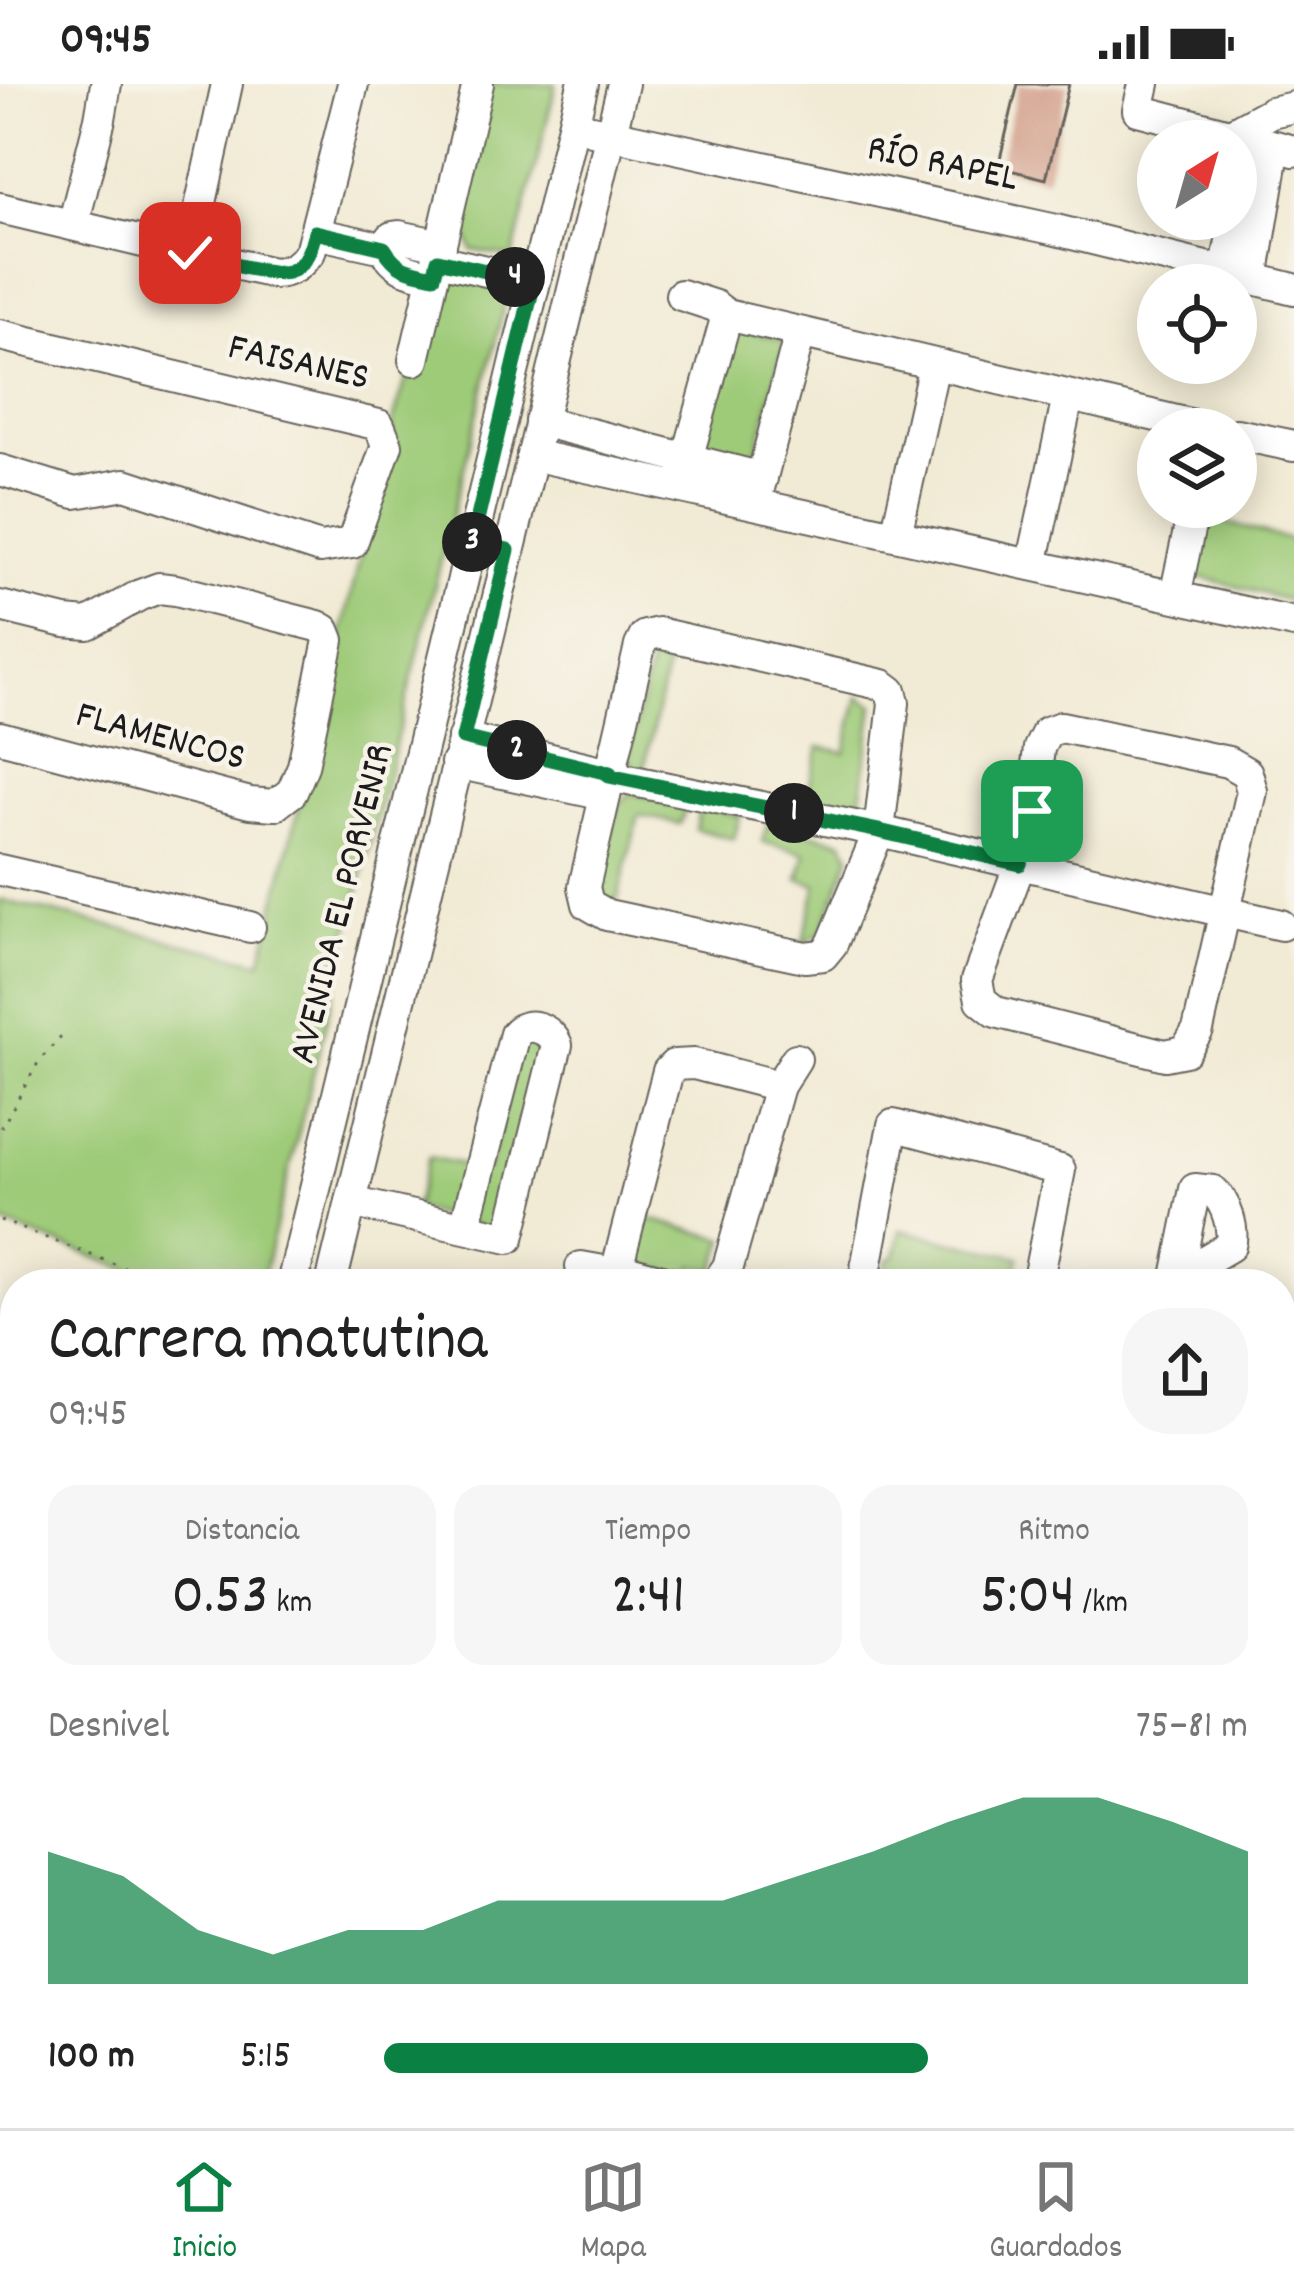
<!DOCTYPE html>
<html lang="es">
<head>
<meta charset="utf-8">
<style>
  body { margin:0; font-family:Dekko,sans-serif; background:#f6f6f6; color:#222; height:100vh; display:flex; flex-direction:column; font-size:45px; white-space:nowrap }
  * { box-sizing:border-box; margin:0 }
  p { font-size:39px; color:#767676 }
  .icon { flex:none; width:66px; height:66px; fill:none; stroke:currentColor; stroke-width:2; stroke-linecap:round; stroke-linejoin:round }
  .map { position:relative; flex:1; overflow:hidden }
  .drawer { position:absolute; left:0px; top:1185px; width:1296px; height:861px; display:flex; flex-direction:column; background:#fff; border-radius:48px 48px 0 0; box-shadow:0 6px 30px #0003 }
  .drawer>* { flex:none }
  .needle { width:78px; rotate:37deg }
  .fabs { position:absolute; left:1137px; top:36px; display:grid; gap:24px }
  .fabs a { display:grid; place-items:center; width:120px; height:120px; border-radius:50%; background:#fff; box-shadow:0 6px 30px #0003; font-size:60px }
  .pin { position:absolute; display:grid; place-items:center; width:102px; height:102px; color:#fff; margin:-51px; border-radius:24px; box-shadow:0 6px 18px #0006 }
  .km { position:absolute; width:60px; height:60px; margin:-30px; border-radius:50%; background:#222; color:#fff; font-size:33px; line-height:60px; text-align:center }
  .round { display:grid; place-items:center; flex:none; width:126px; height:126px; border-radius:48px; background:#f6f6f6 }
  .overview { display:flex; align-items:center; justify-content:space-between; height:204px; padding:0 48px }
  h1 { font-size:66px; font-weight:600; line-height:90px }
  .stats { display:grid; grid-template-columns:repeat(3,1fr); gap:18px; height:204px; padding:12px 48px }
  .stats div { display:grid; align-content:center; border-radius:30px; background:#f6f6f6; text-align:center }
  .stats b { font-size:60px; font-weight:600 }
  .stats small { font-size:33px; font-weight:400 }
  .stats p { font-size:33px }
  .chart { height:336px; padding:24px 48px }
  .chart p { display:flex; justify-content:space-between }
  .chart svg { width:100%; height:216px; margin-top:12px; fill:#0b8043; opacity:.7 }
  ul { padding:0 48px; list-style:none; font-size:39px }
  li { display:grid; grid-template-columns:192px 144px 1fr; align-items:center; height:90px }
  li i { height:30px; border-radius:15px; background:#0b8043 }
  .status { display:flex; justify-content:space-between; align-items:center; height:84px; padding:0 60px; background:#fff; direction:ltr }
  .status svg { height:33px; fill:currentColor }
  .menu { display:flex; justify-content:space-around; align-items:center; height:168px; border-top:3px solid #e0e0e0; background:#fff; font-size:33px; color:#767676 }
  .menu a { display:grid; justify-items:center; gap:6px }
  .menu .current { color:#0b8043 }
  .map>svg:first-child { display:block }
  .green { fill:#9ecb78; stroke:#5d744a; stroke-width:3 }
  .building { fill:#cf9682 }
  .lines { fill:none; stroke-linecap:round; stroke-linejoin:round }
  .minor-casing { stroke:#67645c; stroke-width:34 }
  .path { stroke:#67645c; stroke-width:3; stroke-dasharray:3 9; stroke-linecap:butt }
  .minor { stroke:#fff; stroke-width:30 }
  .route-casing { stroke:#fff; stroke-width:24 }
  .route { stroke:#0b8043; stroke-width:15 }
  .labels { text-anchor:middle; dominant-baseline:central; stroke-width:9; stroke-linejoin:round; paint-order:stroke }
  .street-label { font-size:39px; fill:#1c1c1c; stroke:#f7f3e8 }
</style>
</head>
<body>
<div class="status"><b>09:45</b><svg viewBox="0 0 49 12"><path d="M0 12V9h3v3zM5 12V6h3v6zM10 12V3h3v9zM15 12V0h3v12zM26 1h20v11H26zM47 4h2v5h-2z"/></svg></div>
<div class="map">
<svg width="1294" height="2044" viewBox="0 0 1294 2044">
  <rect width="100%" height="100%" fill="#f7f3e8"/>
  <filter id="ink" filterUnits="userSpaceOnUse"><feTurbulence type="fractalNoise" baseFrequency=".00833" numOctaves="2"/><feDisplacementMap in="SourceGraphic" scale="24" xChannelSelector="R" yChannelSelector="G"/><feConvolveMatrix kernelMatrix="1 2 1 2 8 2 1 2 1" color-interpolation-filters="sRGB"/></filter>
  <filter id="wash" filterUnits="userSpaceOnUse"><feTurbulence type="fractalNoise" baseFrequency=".004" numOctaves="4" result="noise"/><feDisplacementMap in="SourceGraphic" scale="48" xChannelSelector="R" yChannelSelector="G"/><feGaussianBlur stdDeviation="2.7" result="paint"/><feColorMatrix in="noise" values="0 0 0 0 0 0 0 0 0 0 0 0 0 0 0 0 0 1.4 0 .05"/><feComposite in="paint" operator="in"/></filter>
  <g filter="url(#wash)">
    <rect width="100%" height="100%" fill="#f1ead4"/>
    <g class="green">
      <path d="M489 0H556L513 174 472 166 465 141 457 128Z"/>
      <path d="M459 192 508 207 261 1200H167L0 1138V816L261 878 359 478 393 365 392 340 410 283 439 214Z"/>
      <path d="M734 243 785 257 754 378 702 363Z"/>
      <path d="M1208 434 1294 457V503L1290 517 1193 491Z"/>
      <path d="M661 566 670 567 644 686 634 682 628 674 651 575Z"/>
      <path d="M859 612 874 621 860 721 853 729 805 718 819 663 845 668Z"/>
      <path d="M630 709 687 721 680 740 639 731 617 818 603 814 599 801 619 720Z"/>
      <path d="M700 722 740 732 734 755 695 745Z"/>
      <path d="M768 739 843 757 850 772 822 848 802 861 817 801 799 795 806 769 762 758Z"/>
      <path d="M545 953 512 1131 494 1146 414 1124 429 1073 488 1086 519 961Z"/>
      <path d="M639 1132 725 1155 715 1186 693 1181 689 1193 636 1180 628 1168Z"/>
      <path d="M901 1146 1019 1173 1013 1200C978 1200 915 1208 885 1191L887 1176 895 1172Z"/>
      <path d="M15 1882V2031H62L58 2044H9L11 2037 0 2034V1977L9 1886Z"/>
    </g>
    <g id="blocks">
      <path class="building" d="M1018 0H1069L1046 95 998 83Z"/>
    </g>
  </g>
  <g filter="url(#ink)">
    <use href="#blocks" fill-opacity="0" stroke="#67645c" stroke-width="3"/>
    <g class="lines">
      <g class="minor-casing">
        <g id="minor">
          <path d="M1144 0 1138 26 1294 67"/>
          <path d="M592 46 1052 145 1294 205"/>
          <path d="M1229 51 1271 28 1294 23"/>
          <path d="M0 124 273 189C291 188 299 182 310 168L353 0"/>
          <path d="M1236 128 1250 57"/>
          <path d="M73 141 100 35 106 0"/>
          <path d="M315 149 384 164C398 187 409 186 433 192"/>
          <path d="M384 164 392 153 399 152 441 161"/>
          <path d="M190 169 227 0"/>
          <path d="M438 176 534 198"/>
          <path d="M1225 189 1235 135"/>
          <path d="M1253 195 1275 62"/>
          <path d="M681 211 715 222 727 231 1211 345"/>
          <path d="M0 251 379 341 387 361 352 459 320 464 125 400 75 409 0 386"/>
          <path d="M414 276 478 0"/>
          <path d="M540 337 762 394"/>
          <path d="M1236 350 1294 362"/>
          <path d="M532 371 1294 539"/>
          <path d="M682 393 727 231"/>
          <path d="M757 412 800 249"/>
          <path d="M896 451 934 281"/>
          <path d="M1032 481 1068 313"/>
          <path d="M1175 512 1194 423"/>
          <path d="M0 522 65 538 88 540 140 511 159 504 176 506 318 542 325 546 329 556 303 682 292 708 275 721 250 719 0 653"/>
          <path d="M658 549 883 601 891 607 894 619 879 747 832 860 823 871 805 873 607 831 588 820 584 803 640 562 645 552Z"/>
          <path d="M1061 643 1228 678 1247 689 1252 707 1198 946 1185 967 1165 971 996 928 981 916 977 896 1020 780 1032 727 1039 664 1047 648Z"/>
          <path d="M463 654 610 689"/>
          <path d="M456 679 605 711"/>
          <path d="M609 692 879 747 1281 841"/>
          <path d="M0 786 250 843"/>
          <path d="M351 1118 509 1154 557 961C551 945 528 935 515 950L465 1143"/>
          <path d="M581 1183 609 1188 617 1184 677 1200"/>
          <path d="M617 1184 668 987 674 981 694 980 779 1002"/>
          <path d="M292 1200 583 0"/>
          <path d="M331 1200 623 0"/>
          <path d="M716 1200 728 1183 779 1002 796 975"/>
          <path d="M863 1200 893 1041 1060 1086 1037 1200"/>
          <path d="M1176 1200 1177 1193 1195 1105 1213 1107C1226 1118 1235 1145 1230 1162L1177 1193"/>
          <path d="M1281 1296 1294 1289"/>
          <path d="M1281 1447 1294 1445"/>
          <path d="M1281 1585 1294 1584"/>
          <path d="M0 1720 15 1726"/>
          <path d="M1281 1795 1294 1800"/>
          <path d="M0 1832 15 1781"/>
          <path d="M0 1868 15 1872"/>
          <path d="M1281 1928 1294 1931"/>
          <path d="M280 2031 340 2044"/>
          <path d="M893 2031 911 2036 918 2044"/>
          <path d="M88 2044 91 2031"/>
          <path d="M126 2044 129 2031"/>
          <path d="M462 2044 465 2031"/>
          <path d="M600 2044 603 2031"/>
          <path d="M734 2044 738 2031"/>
          <path d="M1057 2044 1060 2031"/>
        </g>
      </g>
      <g class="path">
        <path d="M0 1042 2 1043 39 977 62 951"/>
        <path d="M0 1136 151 1194 174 1200"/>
      </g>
      <use href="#minor" class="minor"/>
    </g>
  </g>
  <g class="lines" filter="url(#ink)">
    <g class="route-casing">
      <path id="route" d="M190 169C210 174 271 193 288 188 306 182 311 164 315 148L384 164C398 187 409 186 434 192L438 176 534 198 472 458 508 466 463 654 596 686 610 689 609 692 879 747 1020 780 1032 727"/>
    </g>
    <use href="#route" class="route"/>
  </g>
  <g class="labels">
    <g class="street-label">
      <text transform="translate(942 82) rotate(12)">RÍO RAPEL</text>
      <text transform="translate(298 281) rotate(13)">FAISANES</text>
      <text transform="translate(160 655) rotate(15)">FLAMENCOS</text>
      <text transform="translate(344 820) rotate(-76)">AVENIDA EL PORVENIR</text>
    </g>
  </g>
</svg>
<div class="fabs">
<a><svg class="needle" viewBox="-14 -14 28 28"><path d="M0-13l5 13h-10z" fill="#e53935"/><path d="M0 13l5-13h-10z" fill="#767676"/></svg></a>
<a><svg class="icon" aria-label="locate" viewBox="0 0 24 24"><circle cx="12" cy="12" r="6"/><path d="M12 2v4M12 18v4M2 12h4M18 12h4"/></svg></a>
<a><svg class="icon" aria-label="layers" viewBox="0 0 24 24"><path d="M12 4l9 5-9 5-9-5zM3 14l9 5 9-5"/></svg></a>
</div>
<div class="pin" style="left:1032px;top:727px;background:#1e9e55"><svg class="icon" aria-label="arrive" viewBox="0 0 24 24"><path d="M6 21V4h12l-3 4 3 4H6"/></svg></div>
<div class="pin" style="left:190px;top:169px;background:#d93025"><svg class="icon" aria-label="check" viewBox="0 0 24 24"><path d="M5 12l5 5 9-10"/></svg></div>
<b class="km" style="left:794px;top:729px">1</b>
<b class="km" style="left:517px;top:666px">2</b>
<b class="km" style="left:472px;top:458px">3</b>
<b class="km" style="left:515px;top:193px">4</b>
<section class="drawer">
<div class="overview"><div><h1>Carrera matutina</h1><p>09:45</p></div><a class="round"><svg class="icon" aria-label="share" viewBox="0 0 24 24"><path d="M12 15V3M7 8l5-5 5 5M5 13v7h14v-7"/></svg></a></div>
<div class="stats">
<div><p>Distancia</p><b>0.53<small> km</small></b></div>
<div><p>Tiempo</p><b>2:41</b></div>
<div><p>Ritmo</p><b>5:04<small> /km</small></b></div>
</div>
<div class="chart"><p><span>Desnivel</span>75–81 m</p>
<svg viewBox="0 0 160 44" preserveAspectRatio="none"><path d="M0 44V17L10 22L20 33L30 38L40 33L50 33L60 27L70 27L80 27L90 27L100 22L110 17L120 11L130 6L140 6L150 11L160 17V44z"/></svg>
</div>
<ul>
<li><b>100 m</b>5:15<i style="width:63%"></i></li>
</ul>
</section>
</div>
<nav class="menu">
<a class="current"><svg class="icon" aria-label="home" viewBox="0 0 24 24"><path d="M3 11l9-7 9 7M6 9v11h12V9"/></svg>Inicio</a>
<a><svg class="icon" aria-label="map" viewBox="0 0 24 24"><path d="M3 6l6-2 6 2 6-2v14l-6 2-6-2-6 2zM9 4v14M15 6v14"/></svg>Mapa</a>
<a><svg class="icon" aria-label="saved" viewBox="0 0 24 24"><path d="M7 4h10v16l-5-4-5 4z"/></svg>Guardados</a>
</nav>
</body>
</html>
